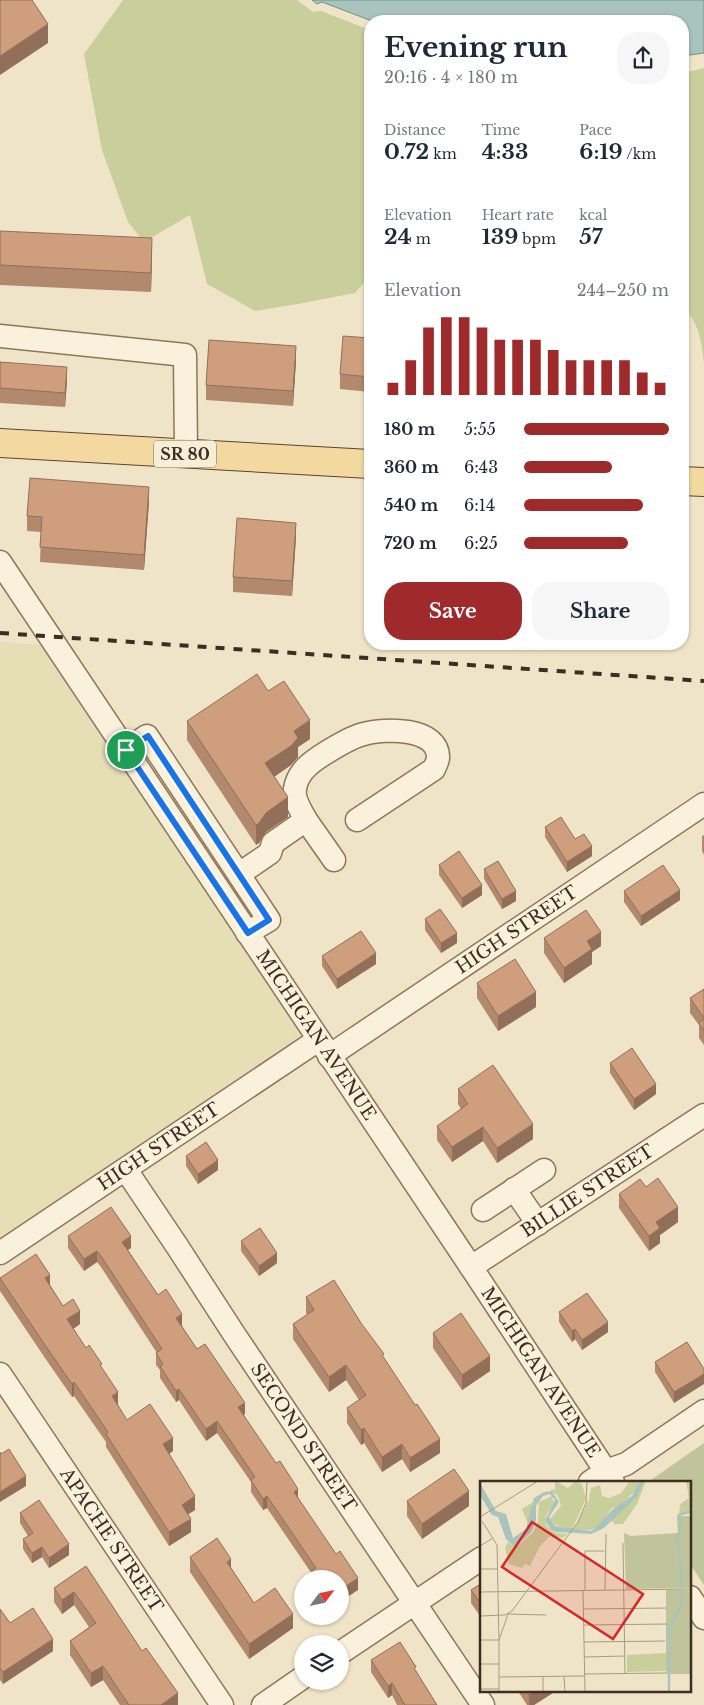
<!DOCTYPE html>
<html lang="en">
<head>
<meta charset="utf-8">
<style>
  body { margin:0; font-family:"Libre Baskerville",serif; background:#f6f6f7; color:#1f2937; height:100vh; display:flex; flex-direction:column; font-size:19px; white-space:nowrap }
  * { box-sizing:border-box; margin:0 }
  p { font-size:16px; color:#747a83 }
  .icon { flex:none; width:28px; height:28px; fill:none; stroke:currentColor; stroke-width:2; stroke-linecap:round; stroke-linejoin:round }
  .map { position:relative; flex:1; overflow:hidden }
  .sheet { position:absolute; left:364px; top:15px; width:325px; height:635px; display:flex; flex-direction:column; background:#fff; border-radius:20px; box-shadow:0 1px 4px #0004 }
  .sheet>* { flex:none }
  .needle { width:32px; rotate:57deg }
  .fabs { position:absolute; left:294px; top:1570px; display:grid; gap:10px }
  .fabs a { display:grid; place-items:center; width:55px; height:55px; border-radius:50%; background:#fff; box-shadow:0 1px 4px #0004; font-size:25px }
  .pin { position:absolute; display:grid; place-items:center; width:42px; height:42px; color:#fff; margin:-21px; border:2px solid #fff; border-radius:50%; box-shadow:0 1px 5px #0007 }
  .round { display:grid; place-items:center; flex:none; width:52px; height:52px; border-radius:20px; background:#f6f6f7 }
  .summary { display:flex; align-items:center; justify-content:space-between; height:85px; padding:0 20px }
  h1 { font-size:28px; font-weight:700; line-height:38px }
  .stats { display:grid; grid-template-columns:repeat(3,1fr); gap:8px; height:85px; padding:5px 20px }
  .stats div { display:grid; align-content:center }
  .stats b { font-size:21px; font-weight:700 }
  .stats small { font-size:14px; font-weight:400 }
  .stats p { font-size:14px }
  .chart { height:140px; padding:10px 20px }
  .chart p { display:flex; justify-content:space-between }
  .chart svg { width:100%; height:90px; margin-top:5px; stroke:#9e2a2b; stroke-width:6 }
  .primary-button { display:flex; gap:10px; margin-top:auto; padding:10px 20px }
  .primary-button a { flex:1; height:58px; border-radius:20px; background:#9e2a2b; color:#fff; font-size:20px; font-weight:700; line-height:58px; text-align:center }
  .primary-button a+a { background:#f6f6f7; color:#1f2937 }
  ul { padding:0 20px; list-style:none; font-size:16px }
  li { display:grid; grid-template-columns:80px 60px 1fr; align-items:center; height:38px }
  li i { height:12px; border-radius:6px; background:#9e2a2b }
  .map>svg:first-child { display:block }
  .farmland { fill:#e6deb5 }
  .green { fill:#c9cf9b }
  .cemetery { fill:#bfc49a }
  .water { fill:#a9c4bc; stroke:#6f938a }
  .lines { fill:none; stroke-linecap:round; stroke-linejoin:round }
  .minor-casing { stroke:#8d765c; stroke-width:25 }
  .major-casing { stroke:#5b4430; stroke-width:30 }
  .minor { stroke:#faf1dc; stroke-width:22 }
  .major { stroke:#f3d9a0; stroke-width:28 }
  .rail { stroke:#3d2e20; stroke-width:4; stroke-dasharray:9 9; stroke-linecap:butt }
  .wall { fill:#b2896c }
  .shaded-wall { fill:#916f58 }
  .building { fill:#cf9f7d; stroke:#916f58 }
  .route-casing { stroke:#fff; stroke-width:10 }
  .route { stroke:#1a73e8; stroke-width:6 }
  .labels { text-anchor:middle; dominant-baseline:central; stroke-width:4.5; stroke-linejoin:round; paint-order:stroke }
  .shield { fill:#f7eed8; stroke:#756857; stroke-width:1 }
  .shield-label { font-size:16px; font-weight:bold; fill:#3d2e20 }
  .street-label { font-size:18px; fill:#3d2e20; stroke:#f7eed8 }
  .inset-river { fill:none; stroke:#a9c4bc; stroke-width:2.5 }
  .inset-road { fill:none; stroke:#a89b85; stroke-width:1 }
  .view { fill:#d62828; fill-opacity:0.15; stroke:#d62828; stroke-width:2.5 }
  .inset-edge { fill:none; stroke:#3d2e20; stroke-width:2.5 }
</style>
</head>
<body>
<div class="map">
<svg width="704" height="1705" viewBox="0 0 704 1705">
  <rect width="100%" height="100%" fill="#f0e4c8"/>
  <path class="farmland" d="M0 642 43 645 314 1051 0 1261Z"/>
  <g class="green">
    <path d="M123 0H297L313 12 321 11 370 30V275L355 293 298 304 255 311 207 284 190 215 144 242 128 222 102 150 84 54Z"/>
    <path d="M704 68V363C701 338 699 324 682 305L683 73Z"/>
  </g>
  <path class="cemetery" d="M704 1443V1585L690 1564V1482H648Z"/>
  <path class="water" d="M312 0H704V53L683 56 682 21H372L322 2 317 4Z"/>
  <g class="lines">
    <g class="minor-casing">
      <g id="minor">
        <path d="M0 336 185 355 186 454"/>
        <path id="s1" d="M0 562 471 1267 613 1482"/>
        <path d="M126 750 147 736 269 920 247 933"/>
        <path d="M306 820 334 860"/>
        <path d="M239 874 270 853 273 843 306 820C301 810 293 800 295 789 296 782 299 776 303 771 311 760 350 737 364 734 384 728 439 727 438 758 438 761 435 766 434 769L357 820"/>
        <path id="s2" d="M329 1056 704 804"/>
        <path id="s3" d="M126 1170 177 1246 234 1334 483 1705"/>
        <path d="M514 1189 538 1224"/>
        <path d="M483 1210 544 1170"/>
        <path id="s4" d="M0 1253 318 1040"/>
        <path id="s5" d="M471 1267 704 1115"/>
        <path id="s6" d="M0 1374 222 1705"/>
        <path d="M590 1482 606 1471 626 1464 704 1411"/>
        <path d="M690 1597 704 1618"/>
        <path d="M340 1653 482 1558"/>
        <path d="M263 1705 302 1678"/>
      </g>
    </g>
    <g class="major-casing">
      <g id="major">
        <path d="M0 443 370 464"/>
        <path d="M682 481 704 482"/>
      </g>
    </g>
    <use href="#minor" class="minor"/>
    <use href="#major" class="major"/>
    <path class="rail" d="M0 633 704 681"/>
  </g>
  <g class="wall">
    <path d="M0 231 152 257 151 292 0 285Z"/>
    <path d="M370 338V392L340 389V374Z"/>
    <path d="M296 361 293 406 206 400V385Z"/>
    <path d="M0 362 67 381 65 407 0 403Z"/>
    <path d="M149 502 144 570 40 562 41 532 27 531V516Z"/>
    <path d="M296 537 292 596 233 592V577Z"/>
    <path d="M268 691 310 739 298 747V757L291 765 274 777 288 817 266 832 259 843 256 845 187 740V721Z"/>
    <path d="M545 827 575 839 592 856 567 872 545 837Z"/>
    <path d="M704 835V855L702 851V836Z"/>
    <path d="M439 865 482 895 462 908 439 875Z"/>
    <path d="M484 869 516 901 502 909 484 879Z"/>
    <path d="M624 891 680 900 641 926 624 902Z"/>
    <path d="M425 919 457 943 441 953 425 930Z"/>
    <path d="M544 938 601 946 592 952V964L564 983 544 953Z"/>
    <path d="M322 956 376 964 337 989 322 966Z"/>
    <path d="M477 983 536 1007 498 1031 477 998Z"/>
    <path d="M704 989V1045L699 1038V1025L690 1013V998Z"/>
    <path d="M610 1063 656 1094 634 1110 610 1073Z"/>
    <path d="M458 1089 533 1139 497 1163 483 1141 452 1162 437 1140V1126L461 1109 458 1104Z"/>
    <path d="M186 1156 218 1170 198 1184 186 1166Z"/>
    <path d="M646 1187 678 1222 660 1235V1243L649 1251 619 1208V1194Z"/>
    <path d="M68 1236 131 1248 128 1250 158 1295 182 1326 197 1349 245 1414 243 1415 358 1590 340 1579H312V1574L267 1508 263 1510 251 1492V1482L217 1433 206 1441 179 1400 176 1402 160 1378V1370L156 1365V1353H157L101 1267 97 1262 84 1271 68 1248Z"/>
    <path d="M241 1241 277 1263 259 1276 241 1251Z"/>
    <path d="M0 1278 50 1285 63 1306 80 1324 73 1329 86 1348 102 1368 118 1405 127 1420 173 1451 169 1454 195 1510 188 1514 191 1532 169 1546 106 1447V1442L74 1396 72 1397 45 1358 0 1291Z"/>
    <path d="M306 1297 384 1358 440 1453 410 1472 402 1459 382 1472 364 1443 361 1445 347 1423V1408L359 1400 346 1380 329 1392 293 1339V1324L307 1315 306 1312Z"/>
    <path d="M559 1312 608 1332 582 1350 575 1339 572 1342 559 1322Z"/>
    <path d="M433 1333 490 1371 462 1390 433 1348Z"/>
    <path d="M687 1342 674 1403 655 1372V1362Z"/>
    <path d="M407 1501 469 1506 422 1539 407 1516Z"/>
    <path d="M20 1513 69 1555 49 1568 42 1557 32 1563 23 1549V1539L28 1536 20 1523Z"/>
    <path d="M190 1557 231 1568 254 1603 293 1628 249 1659 190 1572Z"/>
    <path d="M86 1566 142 1651 178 1705H120L103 1680 91 1687 70 1655V1641L89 1627 74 1605 62 1614 54 1602V1588Z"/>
    <path d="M482 1583V1619L471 1603V1590Z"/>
    <path d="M0 1609 10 1623 53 1651 3 1684 0 1680Z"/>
    <path d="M371 1660 416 1671 437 1705H397L392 1695 388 1698 371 1672Z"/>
    <path d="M518 1691H556L534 1705H527Z"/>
  </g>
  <g class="shaded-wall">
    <path d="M48 24V43L0 75V56Z"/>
    <path d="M152 238V257L151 292V273Z"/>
    <path d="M296 346V361L293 406V391Z"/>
    <path d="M67 367V381L65 407V393Z"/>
    <path d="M149 487V502L144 570V555Z"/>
    <path d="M296 523V537L292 596V581Z"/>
    <path d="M310 720V739L298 747V757L291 765 265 783V763L294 731Z"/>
    <path d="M288 797V817L266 832 259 843 256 845V825L266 813Z"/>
    <path d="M592 846V856L567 872V862Z"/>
    <path d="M482 885V895L462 908V898Z"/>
    <path d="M680 890V900L641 926V916Z"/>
    <path d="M516 891V901L502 909V899Z"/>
    <path d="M601 932V946L592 952V964L564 983V968L587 941Z"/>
    <path d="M457 933V943L441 953V943Z"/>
    <path d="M376 953V964L337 989V979Z"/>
    <path d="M536 992V1007L498 1031V1016Z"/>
    <path d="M656 1084V1094L634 1110V1099Z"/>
    <path d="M533 1124V1139L497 1163V1148Z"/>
    <path d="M483 1127V1141L452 1162V1147Z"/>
    <path d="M218 1160V1170L198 1184V1174Z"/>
    <path d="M678 1207V1222L660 1235V1243L649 1251V1236L656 1222Z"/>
    <path d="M131 1236V1248L122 1253V1242Z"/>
    <path d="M97 1251V1262L84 1271V1259Z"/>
    <path d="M277 1253V1263L259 1276V1266Z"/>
    <path d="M50 1275V1288L45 1278Z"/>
    <path d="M80 1311V1324L67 1333V1319Z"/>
    <path d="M182 1314V1326L176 1330V1318Z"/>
    <path d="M608 1322V1332L582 1350V1340Z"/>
    <path d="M575 1329V1339L572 1342V1331Z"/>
    <path d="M490 1356V1371L462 1390V1375Z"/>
    <path d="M346 1365V1380L329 1392V1377Z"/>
    <path d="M704 1374V1384L674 1403V1392Z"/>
    <path d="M74 1382V1396L72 1397V1384Z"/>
    <path d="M179 1389V1400L176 1402V1391Z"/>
    <path d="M118 1392V1405L112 1396Z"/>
    <path d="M245 1403V1414L238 1419V1407Z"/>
    <path d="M217 1421V1433L206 1441V1429Z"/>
    <path d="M364 1428V1443L361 1445V1430Z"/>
    <path d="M173 1438V1451L163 1458V1444Z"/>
    <path d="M440 1439V1453L410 1472V1458Z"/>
    <path d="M402 1444V1459L382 1472V1457Z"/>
    <path d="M26 1476V1486L0 1502V1492Z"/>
    <path d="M298 1489V1501L294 1492Z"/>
    <path d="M469 1491V1506L422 1539V1524Z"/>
    <path d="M195 1496V1510L182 1518V1505Z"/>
    <path d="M267 1496V1508L263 1510V1499Z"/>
    <path d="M191 1519V1532L169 1546V1532Z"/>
    <path d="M69 1544V1555L49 1568V1558Z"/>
    <path d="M42 1547V1557L32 1563V1553Z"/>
    <path d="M231 1559V1574L227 1562Z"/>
    <path d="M358 1578V1590L340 1602V1590Z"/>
    <path d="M74 1592V1605L62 1614V1600Z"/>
    <path d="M293 1614V1628L249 1659V1644Z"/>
    <path d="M53 1639V1651L3 1684V1672Z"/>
    <path d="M103 1666V1680L91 1687V1673Z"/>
    <path d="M392 1683V1695L388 1698V1686Z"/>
    <path d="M535 1691H556L534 1705H529V1695Z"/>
    <path d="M178 1693V1705H161Z"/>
  </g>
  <g class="building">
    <path d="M0 0H32L48 24 0 56Z"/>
    <path d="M0 231 152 238 151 273 0 265Z"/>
    <path d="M343 336 370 338V377L340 374Z"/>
    <path d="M209 340 296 346 293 391 206 385Z"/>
    <path d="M0 362 67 367 65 393 0 388Z"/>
    <path d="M30 478 149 487 144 555 40 547 42 517 27 516Z"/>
    <path d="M237 518 296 523 292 581 233 577Z"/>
    <path d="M257 674 268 691 284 681 310 720 294 731 298 738 291 746 265 763 288 797 266 813 259 823 256 825 187 721Z"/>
    <path d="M561 817 575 839 584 834 592 846 567 862 545 827Z"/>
    <path d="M459 851 482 885 462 898 439 865Z"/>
    <path d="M498 861 516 891 502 899 484 869Z"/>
    <path d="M663 865 680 890 641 916 624 891Z"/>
    <path d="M440 909 457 933 441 943 425 919Z"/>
    <path d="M586 910 601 932 587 941 592 949 564 968 544 938Z"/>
    <path d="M361 931 376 953 337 979 322 956Z"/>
    <path d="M515 959 536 992 498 1016 477 983Z"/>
    <path d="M704 989V1018L690 998Z"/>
    <path d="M704 1019V1031L699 1023Z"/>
    <path d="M632 1048 656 1084 634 1099 610 1063Z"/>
    <path d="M493 1065 533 1124 497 1148 483 1127 452 1147 437 1126 468 1104 458 1089Z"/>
    <path d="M206 1142 218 1160 198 1174 186 1156Z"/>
    <path d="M658 1178 678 1207 656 1222 660 1228 649 1236 619 1194 640 1179 646 1187Z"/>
    <path d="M111 1207 131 1236 122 1242 158 1295 166 1289 182 1314 176 1318 197 1349 205 1344 245 1403 238 1407 276 1463 280 1461 298 1489 294 1492 336 1554 340 1551 358 1578 340 1590V1579H317L312 1570 316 1568 267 1496 263 1499 251 1480 255 1477 217 1421 206 1429 179 1389 176 1391 160 1366 163 1364 156 1353 162 1349 101 1256 97 1251 84 1259 68 1236Z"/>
    <path d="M260 1228 277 1253 259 1266 241 1241Z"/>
    <path d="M36 1254 50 1275 45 1278 63 1306 73 1299 80 1311 67 1319 86 1348 89 1345 102 1364 100 1365 118 1392 112 1396 127 1420 150 1404 173 1438 163 1444 195 1496 182 1505 191 1519 169 1532 106 1434 108 1432 74 1382 72 1384 45 1345 0 1278Z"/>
    <path d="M334 1280 361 1323 384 1354 382 1355 415 1405 417 1404 440 1439 410 1458 402 1444 382 1457 364 1428 361 1430 347 1408 366 1395 346 1365 329 1377 293 1324 314 1310 306 1297Z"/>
    <path d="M587 1293 608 1322 582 1340 575 1329 572 1331 559 1312Z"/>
    <path d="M461 1313 490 1356 462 1375 433 1333Z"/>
    <path d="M687 1342 704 1369V1374L674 1392 655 1362Z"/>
    <path d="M9 1449 26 1476 0 1492V1452L1 1454Z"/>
    <path d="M454 1469 469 1491 422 1524 407 1501Z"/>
    <path d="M39 1500 69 1544 49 1558 42 1547 32 1553 23 1539 33 1533 20 1513Z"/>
    <path d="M217 1538 231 1559 227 1562 254 1603 275 1588 293 1614 249 1644 190 1557Z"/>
    <path d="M86 1566 142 1651 146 1648 178 1693 161 1705H129L103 1666 91 1673 70 1641 96 1623 74 1592 62 1600 54 1588Z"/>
    <path d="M482 1583V1605L471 1590Z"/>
    <path d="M33 1608 53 1639 3 1672 0 1668V1609L10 1623Z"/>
    <path d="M400 1642 416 1667 414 1668 437 1705H405L392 1683 388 1686 371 1660Z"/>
    <path d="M527 1691H535L529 1695Z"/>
  </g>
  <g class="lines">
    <g class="route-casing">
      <path id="route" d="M148 736 269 920 248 933 126 750Z"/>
    </g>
    <use href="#route" class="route"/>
  </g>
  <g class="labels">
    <rect class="shield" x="154" y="440.5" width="62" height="27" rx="4"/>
    <g class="shield-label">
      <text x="185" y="454">SR 80</text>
    </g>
    <g class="street-label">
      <text stroke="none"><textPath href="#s2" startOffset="226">HIGH STREET</textPath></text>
      <text stroke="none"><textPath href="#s1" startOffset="569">MICHIGAN AVENUE</textPath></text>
      <text stroke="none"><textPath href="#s4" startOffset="191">HIGH STREET</textPath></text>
      <text stroke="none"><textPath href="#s5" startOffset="139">BILLIE STREET</textPath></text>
      <text stroke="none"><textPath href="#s1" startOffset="974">MICHIGAN AVENUE</textPath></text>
      <text stroke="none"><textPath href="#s3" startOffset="321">SECOND STREET</textPath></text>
      <text stroke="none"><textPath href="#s6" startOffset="200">APACHE STREET</textPath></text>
    </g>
  </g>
  <g transform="translate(480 1481)">
    <rect width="211" height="211" fill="#f0e4c8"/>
    <path d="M75 0 88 7 96 0 102 3 106 18 92 48 75 44 70 38 81 25 78 15 70 9 75 8ZM150 0H159L157 8 140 25 132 27 119 44 112 49 94 48 109 18 111 7 120 4 122 15 129 17 141 12ZM164 0H166L157 23 143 43H134L131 38 157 16ZM206 0H211V30L199 34 200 23 209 17ZM72 15 74 23 66 35V44L76 52 88 53 82 57 70 55 60 65 50 85 45 83 42 87 29 83 25 67 28 61 36 66 53 52 58 40 59 21ZM53 21 52 30 48 43 42 28ZM186 172V190L147 191V174Z" fill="#c9cf9b"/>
    <path d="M197 35H211V107L146 108 144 52 151 55 198 52ZM186 109H211V193H186Z" fill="#bfc49a"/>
    <path d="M160 0H164L157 16 124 47 111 53 76 51 71 48 65 40 75 19 70 13 63 15 56 25V40L51 51 35 66 26 58 18 36 12 34 0 14V2L16 30 26 33 33 57 46 48 54 17 64 11 72 10 79 21 69 36 75 45 112 50 133 28 152 15Z" fill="#a9c4bc"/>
    <path class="inset-river" d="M200 70 197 59 200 47 199 34 212 30M200 74 202 106M189 211V147L202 122V110"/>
    <path class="inset-road" d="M0 36 58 0M2 40 17 64 19 159M143 62 145 193M0 65 13 57M0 88H18M125 109 126 53M103 110 105 211M105 110V70H124M0 111 212 108M104 128 186 127M0 135 25 134 32 130 98 41 106 22 107 0M104 144 187 143M0 159H19M104 161 185 160M104 176 145 175M0 183H19M104 193 186 192M63 195V211M84 195 85 211M19 196 104 195M0 208H19M19 211V159L28 133 66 134"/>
    <path class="view" d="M52 41 163 113 133 158 22 86Z"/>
    <rect width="211" height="211" class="inset-edge"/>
  </g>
</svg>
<div class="fabs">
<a><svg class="needle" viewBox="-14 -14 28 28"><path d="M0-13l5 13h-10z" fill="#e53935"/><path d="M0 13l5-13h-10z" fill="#747a83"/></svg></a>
<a><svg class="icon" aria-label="layers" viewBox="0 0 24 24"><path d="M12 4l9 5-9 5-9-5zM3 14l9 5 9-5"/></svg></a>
</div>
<div class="pin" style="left:126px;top:750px;background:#1e9e55"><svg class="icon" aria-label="arrive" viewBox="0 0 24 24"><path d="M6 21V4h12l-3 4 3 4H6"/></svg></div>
<section class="sheet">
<div class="summary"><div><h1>Evening run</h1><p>20:16 · 4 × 180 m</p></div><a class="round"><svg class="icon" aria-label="share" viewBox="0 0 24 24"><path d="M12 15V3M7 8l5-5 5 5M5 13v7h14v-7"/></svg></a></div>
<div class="stats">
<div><p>Distance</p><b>0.72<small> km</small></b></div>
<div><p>Time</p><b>4:33</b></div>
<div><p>Pace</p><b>6:19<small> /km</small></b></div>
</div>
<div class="stats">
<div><p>Elevation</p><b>24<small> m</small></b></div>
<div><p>Heart rate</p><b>139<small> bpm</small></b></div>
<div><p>kcal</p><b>57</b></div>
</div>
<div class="chart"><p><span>Elevation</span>244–250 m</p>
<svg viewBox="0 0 160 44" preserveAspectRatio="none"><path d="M5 44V38M15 44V27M25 44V11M35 44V6M45 44V6M55 44V11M65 44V17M75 44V17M85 44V17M95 44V22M105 44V27M115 44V27M125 44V27M135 44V27M145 44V33M155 44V38"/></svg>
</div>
<ul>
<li><b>180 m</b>5:55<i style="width:100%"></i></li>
<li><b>360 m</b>6:43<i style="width:61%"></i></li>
<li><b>540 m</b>6:14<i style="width:82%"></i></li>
<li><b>720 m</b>6:25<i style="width:72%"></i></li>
</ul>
<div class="primary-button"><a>Save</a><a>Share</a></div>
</section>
</div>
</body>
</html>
